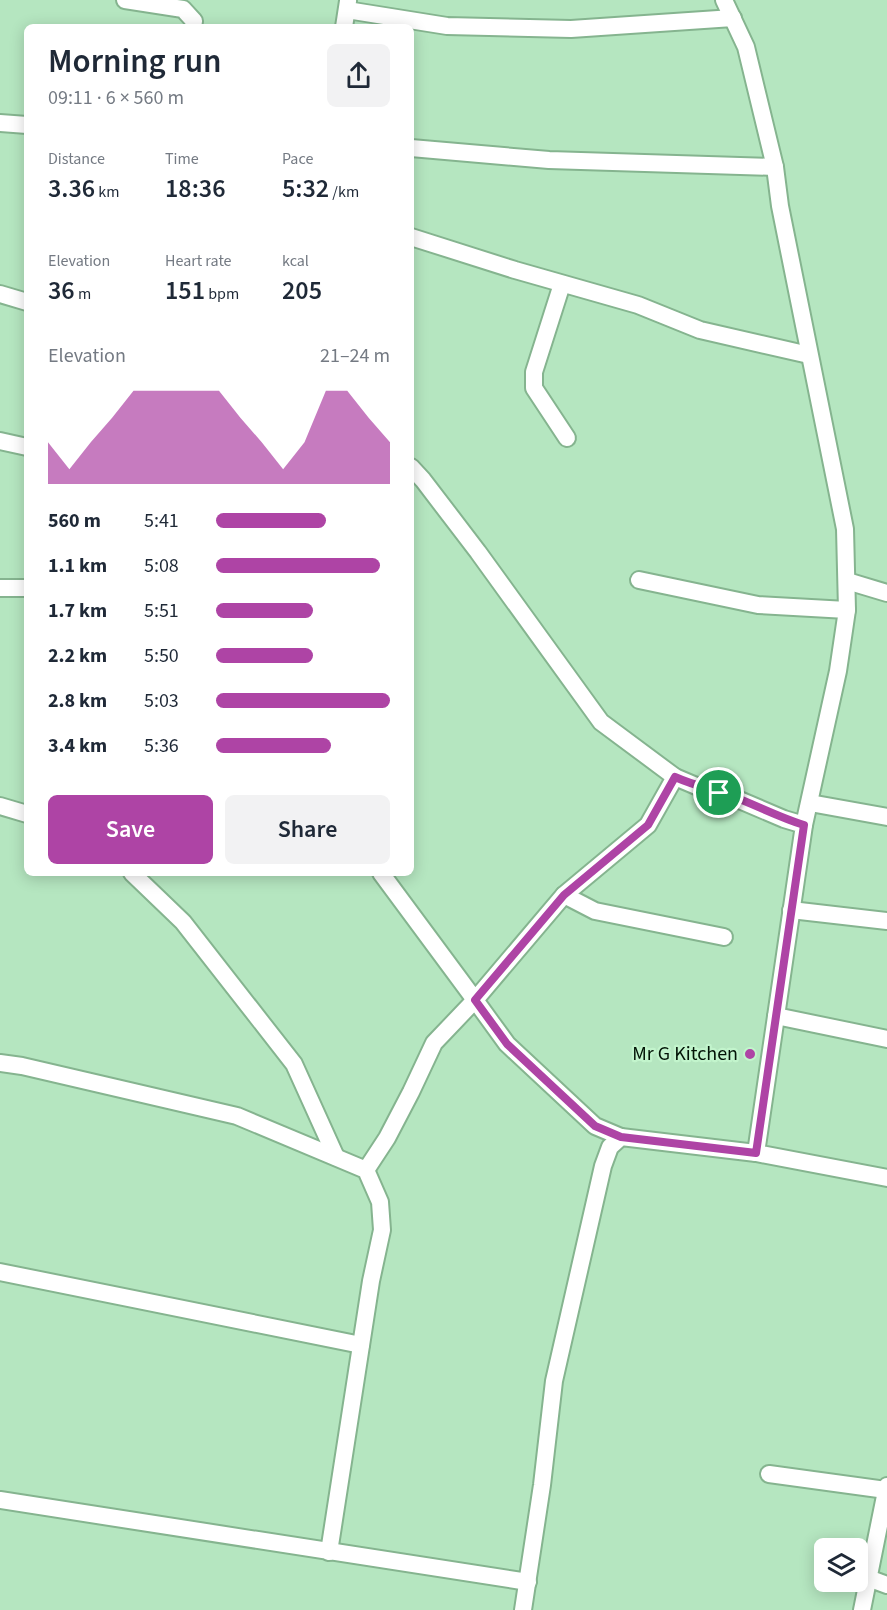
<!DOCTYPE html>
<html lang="en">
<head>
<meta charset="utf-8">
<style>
  body { margin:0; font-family:"Source Sans 3",sans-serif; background:#f2f2f3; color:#1f2937; height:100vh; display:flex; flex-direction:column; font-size:22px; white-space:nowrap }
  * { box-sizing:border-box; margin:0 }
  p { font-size:20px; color:#747a83 }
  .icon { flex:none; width:33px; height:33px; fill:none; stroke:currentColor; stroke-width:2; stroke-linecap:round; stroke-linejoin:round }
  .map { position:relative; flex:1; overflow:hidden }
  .panel { position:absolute; left:24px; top:24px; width:390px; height:852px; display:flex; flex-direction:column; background:#fff; border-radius:9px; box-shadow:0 3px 15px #0003 }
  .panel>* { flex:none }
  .controls { position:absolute; left:814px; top:1538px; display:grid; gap:12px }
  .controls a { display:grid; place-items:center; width:54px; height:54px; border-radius:9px; background:#fff; box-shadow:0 3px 15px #0003; font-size:30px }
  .pin { position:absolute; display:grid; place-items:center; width:51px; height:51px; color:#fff; margin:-26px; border:3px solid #fff; border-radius:50%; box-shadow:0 2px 6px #0007 }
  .round { display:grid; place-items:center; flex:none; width:63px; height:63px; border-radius:9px; background:#f2f2f3 }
  .summary { display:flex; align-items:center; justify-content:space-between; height:102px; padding:0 24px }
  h1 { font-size:33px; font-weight:600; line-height:45px }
  .figures { display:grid; grid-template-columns:repeat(3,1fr); gap:9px; height:102px; padding:6px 24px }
  .figures div { display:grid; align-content:center }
  .figures b { font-size:26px; font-weight:600 }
  .figures small { font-size:16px; font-weight:400 }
  .figures p { font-size:16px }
  .chart { height:168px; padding:12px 24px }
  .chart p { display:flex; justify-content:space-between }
  .chart svg { width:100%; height:108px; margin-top:6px; fill:#ae44a5; opacity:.7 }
  .action { display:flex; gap:12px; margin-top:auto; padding:12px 24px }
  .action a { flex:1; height:69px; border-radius:9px; background:#ae44a5; color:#fff; font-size:24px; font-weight:600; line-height:69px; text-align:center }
  .action a+a { background:#f2f2f3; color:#1f2937 }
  ul { padding:0 24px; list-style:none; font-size:20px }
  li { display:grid; grid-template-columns:96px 72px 1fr; align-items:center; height:45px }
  li i { height:15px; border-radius:8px; background:#ae44a5 }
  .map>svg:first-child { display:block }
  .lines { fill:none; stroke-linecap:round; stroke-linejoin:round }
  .minor-casing { stroke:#85b48f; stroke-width:20 }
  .minor { stroke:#fff; stroke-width:16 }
  .route-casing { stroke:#fff; stroke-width:12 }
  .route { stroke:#ae44a5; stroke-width:8 }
  .poi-dot { fill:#ae44a5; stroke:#c2f4cc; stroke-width:2 }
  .labels { text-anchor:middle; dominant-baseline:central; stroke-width:4.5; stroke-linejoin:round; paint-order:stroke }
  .poi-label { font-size:20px; fill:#021306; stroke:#c2f4cc; text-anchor:end }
</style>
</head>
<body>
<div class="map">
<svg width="887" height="1610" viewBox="0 0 887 1610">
  <rect width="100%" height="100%" fill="#b5e6c0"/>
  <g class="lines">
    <g class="minor-casing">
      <g id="minor">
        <path d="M125 0 183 9 194 21 193 27"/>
        <path d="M724 0 746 47 775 167 780 206 845 529 847 610 838 671 804 825"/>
        <path d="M347 10 447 26 571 29 733 18"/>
        <path d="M344 27 348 1"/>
        <path d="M0 123 27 125"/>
        <path d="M411 148 549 160 775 167"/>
        <path d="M411 237 515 270 638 305 700 330 809 355"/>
        <path d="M562 284 534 372V388L567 438"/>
        <path d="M0 294 27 302"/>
        <path d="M0 441 27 447"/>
        <path d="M411 467 423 480 478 552 601 722 675 777 701 788 730 796 784 819 804 825 756 1153 887 1178"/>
        <path d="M639 580 758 605 847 610"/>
        <path d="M847 581 887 593"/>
        <path d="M0 588H27"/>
        <path d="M810 803 887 817"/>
        <path d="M0 806 27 814"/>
        <path d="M132 873 183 922 294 1064 336 1157"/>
        <path d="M381 873 475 1000 564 895 648 825 675 777"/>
        <path d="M564 895 595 911 724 937"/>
        <path d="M791 910 887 921"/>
        <path d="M776 1016 887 1039"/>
        <path d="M0 1063 22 1066 237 1116 366 1170 380 1202 382 1230 371 1281 329 1552"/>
        <path d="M366 1170 387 1138 411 1092 434 1043 475 1000 507 1044 595 1126 621 1137"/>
        <path d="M0 1272 361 1345"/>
        <path d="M769 1474 886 1490"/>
        <path d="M0 1500 528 1582"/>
        <path d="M868 1578 887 1585"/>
        <path d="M523 1610 542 1485 554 1381 603 1166 610 1147 621 1137 756 1153"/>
        <path d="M862 1610 887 1486"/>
      </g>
    </g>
    <use href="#minor" class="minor"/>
  </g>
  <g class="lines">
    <g class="route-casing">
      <path id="route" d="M675 777C693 785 710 789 729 795 754 804 778 817 804 825L756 1153 621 1137 595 1126 507 1044 475 1000 564 895 648 825Z"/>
    </g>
    <use href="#route" class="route"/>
  </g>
  <circle class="poi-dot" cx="750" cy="1054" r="6"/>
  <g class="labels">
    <g class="poi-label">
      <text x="738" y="1054">Mr G Kitchen</text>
    </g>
  </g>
</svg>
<div class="controls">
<a><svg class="icon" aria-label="layers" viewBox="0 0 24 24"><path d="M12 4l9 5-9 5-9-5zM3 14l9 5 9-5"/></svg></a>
</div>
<div class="pin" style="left:719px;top:793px;background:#1e9e55"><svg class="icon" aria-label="arrive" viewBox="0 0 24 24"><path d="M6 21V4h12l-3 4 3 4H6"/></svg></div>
<section class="panel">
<div class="summary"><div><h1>Morning run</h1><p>09:11 · 6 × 560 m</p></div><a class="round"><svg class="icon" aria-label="share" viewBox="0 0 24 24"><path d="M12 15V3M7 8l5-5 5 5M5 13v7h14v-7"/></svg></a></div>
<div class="figures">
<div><p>Distance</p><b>3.36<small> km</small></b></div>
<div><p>Time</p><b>18:36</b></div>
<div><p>Pace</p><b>5:32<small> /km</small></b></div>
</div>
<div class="figures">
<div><p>Elevation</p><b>36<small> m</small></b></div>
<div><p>Heart rate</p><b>151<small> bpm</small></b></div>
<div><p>kcal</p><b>205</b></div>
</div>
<div class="chart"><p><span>Elevation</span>21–24 m</p>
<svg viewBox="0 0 160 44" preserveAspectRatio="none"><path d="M0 44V27L10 38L20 27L30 17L40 6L50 6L60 6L70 6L80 6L90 17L100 27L110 38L120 27L130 6L140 6L150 17L160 27V44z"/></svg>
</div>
<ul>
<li><b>560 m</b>5:41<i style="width:63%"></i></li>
<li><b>1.1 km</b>5:08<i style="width:94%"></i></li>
<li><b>1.7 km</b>5:51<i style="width:56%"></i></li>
<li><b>2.2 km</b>5:50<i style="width:56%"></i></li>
<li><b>2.8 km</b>5:03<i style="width:100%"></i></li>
<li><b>3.4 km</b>5:36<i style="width:66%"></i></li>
</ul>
<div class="action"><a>Save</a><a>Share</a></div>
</section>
</div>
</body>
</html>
